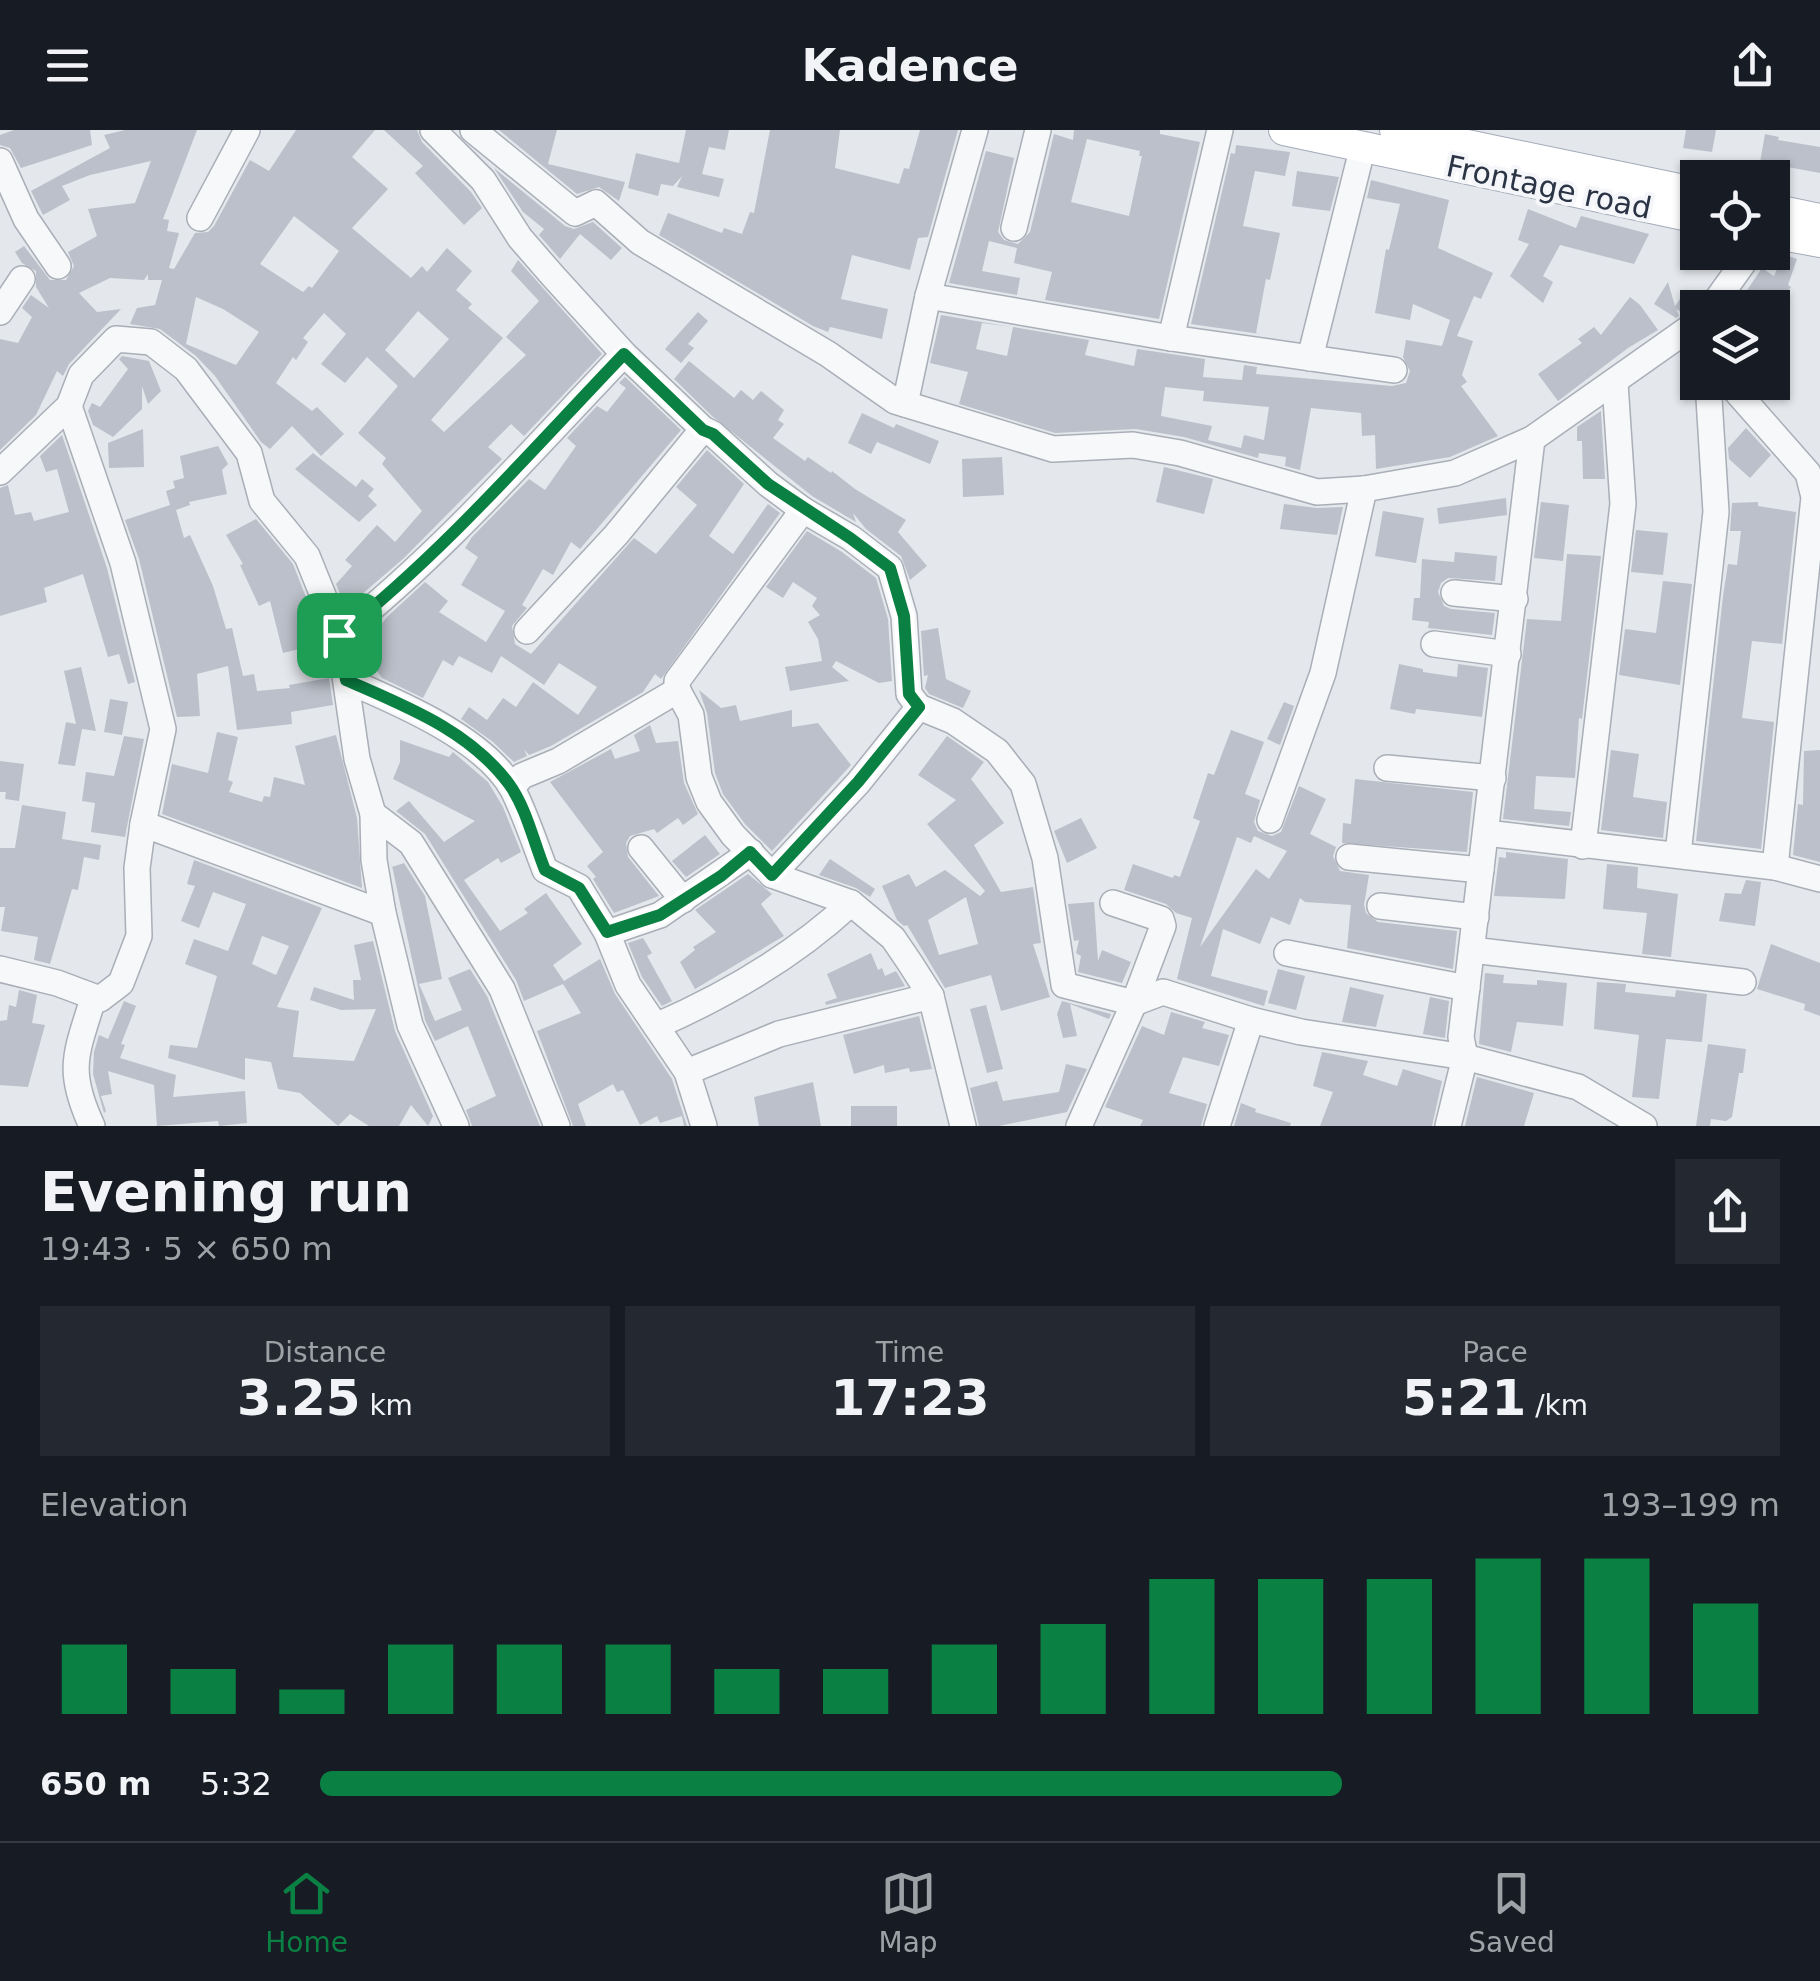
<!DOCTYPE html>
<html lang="en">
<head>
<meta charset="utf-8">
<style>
  body { margin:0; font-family:"DejaVu Sans",sans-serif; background:#242831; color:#f1f3f6; height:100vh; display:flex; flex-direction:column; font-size:38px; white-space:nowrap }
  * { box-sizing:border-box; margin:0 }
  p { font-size:32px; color:#9ea1a6 }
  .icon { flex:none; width:55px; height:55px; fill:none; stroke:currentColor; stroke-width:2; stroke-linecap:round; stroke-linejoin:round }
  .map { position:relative; height:996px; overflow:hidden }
  .side { display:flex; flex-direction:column; background:#171b24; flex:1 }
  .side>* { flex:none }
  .tools { position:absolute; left:1680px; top:30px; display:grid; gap:20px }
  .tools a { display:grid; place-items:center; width:110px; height:110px; border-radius:0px; background:#171b24; box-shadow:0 2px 8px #0004; font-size:50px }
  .pin { position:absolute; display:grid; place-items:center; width:85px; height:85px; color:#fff; margin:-42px; border-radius:20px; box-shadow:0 5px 15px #0006 }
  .round { display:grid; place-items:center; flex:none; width:105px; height:105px; border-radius:0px; background:#242831 }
  .head { display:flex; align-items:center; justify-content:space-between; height:170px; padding:0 40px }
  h1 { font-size:55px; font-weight:700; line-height:75px }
  .stats { display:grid; grid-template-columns:repeat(3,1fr); gap:15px; height:170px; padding:10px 40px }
  .stats div { display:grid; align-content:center; border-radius:0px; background:#242831; text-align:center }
  .stats b { font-size:50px; font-weight:700 }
  .stats small { font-size:28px; font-weight:400 }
  .stats p { font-size:28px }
  .chart { height:280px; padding:20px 40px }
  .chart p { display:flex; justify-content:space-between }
  .chart svg { width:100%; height:180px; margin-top:10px; stroke:#0b8043; stroke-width:6 }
  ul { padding:0 40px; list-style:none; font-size:32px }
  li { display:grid; grid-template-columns:160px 120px 1fr; align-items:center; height:75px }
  li i { height:25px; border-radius:12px; background:#0b8043 }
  header { display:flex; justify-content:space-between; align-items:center; height:130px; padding:0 40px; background:#171b24; font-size:45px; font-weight:700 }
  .tabs { display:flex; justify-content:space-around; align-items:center; height:140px; border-top:2px solid #363941; background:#171b24; font-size:28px; color:#9ea1a6 }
  .tabs a { display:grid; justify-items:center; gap:5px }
  .tabs .active { color:#0b8043 }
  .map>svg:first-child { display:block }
  .building { fill:#bbc0ca; fill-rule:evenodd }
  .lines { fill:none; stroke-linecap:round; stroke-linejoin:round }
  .minor-casing { stroke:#a9aeb7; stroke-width:28 }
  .major-casing { stroke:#a3abb8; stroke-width:32 }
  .minor { stroke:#f7f8fa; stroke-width:25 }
  .major { stroke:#fff; stroke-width:30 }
  .route-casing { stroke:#fff; stroke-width:20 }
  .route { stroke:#0b8043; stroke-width:12 }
  .labels { text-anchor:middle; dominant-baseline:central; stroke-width:8; stroke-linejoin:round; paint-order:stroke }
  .street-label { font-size:30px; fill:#2b3445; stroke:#f4f6f9 }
</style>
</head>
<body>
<header><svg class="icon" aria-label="menu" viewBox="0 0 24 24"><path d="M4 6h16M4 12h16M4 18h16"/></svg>Kadence<svg class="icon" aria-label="share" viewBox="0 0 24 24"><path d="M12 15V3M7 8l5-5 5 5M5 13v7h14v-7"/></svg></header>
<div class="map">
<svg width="1820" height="996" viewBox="0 0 1820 996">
  <rect width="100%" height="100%" fill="#e4e7ec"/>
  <g class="building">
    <path d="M14 0H90L92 15 21 38 10 18 0 15V5Z"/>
    <path d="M125 0H197L163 89 169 90 167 101 179 103 169 138 174 139 195 103 208 102 214 96 250 30 269 41 296 0H375L352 27 388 59 352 98 411 148 422 136 427 142 447 118 472 141 456 160 472 174 468 178 503 208 431 290 444 302 526 225 506 207 539 171 511 141 518 130 602 224 524 306 511 294 488 317 502 329 404 428 346 478 336 454 352 436 345 430 377 395 395 412 422 381 382 334 386 328 358 303 398 256 367 227 345 253 321 234 346 204 324 183 303 208 308 212 296 230 293 227 276 253 312 281 317 277 344 304 321 326 292 296 270 319 261 312 215 246 196 226 160 199 130 194 137 178 155 175 162 150H148V144L144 150 110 148 79 163 97 182 121 179 69 234 63 246 57 241 36 285 0 320V209L18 213 32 187 22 178 31 165 49 178 36 157V141L22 133 15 122 24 116 50 150H66L74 136 68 122 97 106 88 79 135 73 151 31 90 45 62 56 70 70 43 85 31 61 110 18 104 5ZM294 86 339 121 312 158 309 156 303 162 260 134ZM196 167 223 179 259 202 236 235 186 214ZM418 181 449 209 414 248 385 220Z"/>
    <path d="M384 0H417L422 12 471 62 482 78 464 95 415 43 423 36Z"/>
    <path d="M499 0H557L548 34 625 52 619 71 599 57 577 64Z"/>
    <path d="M686 0H729L725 20 709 17 702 44 724 49 719 67 677 57 682 46 673 56 661 54 658 66 628 58 636 23 679 33Z"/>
    <path d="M770 0H840L835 38 899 54 904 38 909 39 920 0H958L928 107 918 108 910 140 852 125 841 169 888 179 882 209 830 197 828 202 813 196 659 105 668 83 722 103 724 98 742 104 750 82 754 83Z"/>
    <path d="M1074 0H1160V4L1200 12 1159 189 1045 170 1052 142 1014 133 1017 118 989 111 982 141 1020 148 1017 165 949 153 986 21 1014 28 998 102 1004 110 1018 114 1030 102 1054 4 1073 10ZM1087 9 1140 21 1139 26H1142L1129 86 1071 72Z"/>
    <path d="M1686 0H1716L1712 22 1683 18Z"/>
    <path d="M1765 4 1779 7 1778 10 1820 17V43L1760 32Z"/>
    <path d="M1236 15 1290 22 1285 46 1255 41 1243 96 1280 103 1270 150 1266 149 1256 203 1260 204 1191 194 1231 23 1235 24Z"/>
    <path d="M494 38 565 96 574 99 593 92 622 118 611 130 580 104 560 129 539 105 544 99 523 82Z"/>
    <path d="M1297 41 1339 47 1330 81 1292 76Z"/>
    <path d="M1371 50 1449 70 1438 118 1493 143 1481 169 1474 166 1457 206 1473 211 1462 245 1467 252 1461 256 1498 306 1450 327 1376 339 1375 305 1362 306 1361 283 1311 278 1300 340 1285 336 1286 327 1259 323 1258 328 1184 307 1136 299 1055 303 959 274 968 242 930 233 941 185 1011 197 982 193 976 219 1007 226 1013 197 1089 210 1085 225 1134 236 1137 219 1205 229 1203 247 1242 250 1244 235 1257 237 1256 244 1392 256 1406 253 1410 241 1403 227 1406 210 1442 216 1450 190 1413 174 1410 190 1375 183 1386 119 1389 120 1400 74 1367 68ZM1165 257 1204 261 1203 271 1269 277 1264 310 1244 305 1241 318 1208 310 1212 296 1161 286Z"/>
    <path d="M1528 79 1576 98 1581 86 1649 104 1634 134 1560 115 1543 146 1553 152 1543 173 1510 146 1529 114 1518 110Z"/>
    <path d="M1783 124 1797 129 1788 155 1791 157 1777 178H1735L1762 138 1774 146Z"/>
    <path d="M1668 152 1675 176 1685 162 1697 170 1695 176 1683 183 1676 179 1679 186 1676 188 1654 174Z"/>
    <path d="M1630 167 1640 175 1658 200 1628 218 1558 271 1538 244 1582 213 1578 209 1594 197 1601 205Z"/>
    <path d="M698 182 708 191 688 214 694 218 681 233 665 219Z"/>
    <path d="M122 226 149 231 161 261 148 274 142 256V279L113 307 93 295 88 281 92 273 100 277 128 239 119 229Z"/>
    <path d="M689 231 734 268 741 260 753 270 761 261 784 280 778 290 784 294 773 308 805 331 808 327 831 343 832 341 855 359 906 390 898 402 927 436 910 450 901 426 866 399 853 383 856 392 812 366 712 286 674 249Z"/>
    <path d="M625 247 681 300 580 419 571 412 553 445 543 439 522 475 527 478 512 496 515 514 531 524 634 408 656 424 697 375 676 357 707 320 744 354 709 406 733 424 768 374 780 383 661 549 655 544 643 562 551 616 529 625 524 619 527 626 514 632 493 612 461 589 469 577 487 590 503 568 516 577 533 552 578 585 597 557 559 533 544 555 501 526 492 543 459 526 453 536 443 530 423 568 382 548 356 512 371 500 374 503 388 486 425 452 448 471 439 482 486 512 505 481 461 455 478 427 465 418 472 407 529 349 545 360 576 316 567 308 597 276 607 282 626 258 619 253Z"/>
    <path d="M1601 281 1605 349H1583L1582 311H1577V297Z"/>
    <path d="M862 283 894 298 896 294 939 311 930 334 877 312 871 324 848 313Z"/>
    <path d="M1746 298 1771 325 1750 348 1729 329 1728 318Z"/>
    <path d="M143 299 144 337 109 338 108 313Z"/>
    <path d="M62 305 107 438 135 552 128 554 119 524 108 527 83 444 44 458 47 472 0 486V358L8 355 15 385 31 382 34 391 69 382 57 339 46 342 40 326Z"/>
    <path d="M218 316 228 334 222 340 227 364 189 372 190 375 176 380 184 408 190 405 213 456 226 499 232 498 243 546 254 544 257 561 290 558 289 555 329 548 333 575 291 582 292 594 237 600 228 536 197 544 200 586 177 587 139 429 125 390 170 375 166 361 175 358 173 351 184 348 180 326Z"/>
    <path d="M313 323 356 357 362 349 374 359 368 366 377 375 359 392 295 339Z"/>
    <path d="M1002 327 1004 365 963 367 962 329Z"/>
    <path d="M1164 337 1213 349 1204 384 1156 372Z"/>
    <path d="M1506 368 1507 385 1439 394 1437 378Z"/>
    <path d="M1541 372 1569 375 1563 431 1534 428Z"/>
    <path d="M1758 372V376L1796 382 1782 514 1752 511 1742 588 1774 592 1761 719 1696 711 1723 466 1728 434 1737 435 1741 401H1730L1732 373Z"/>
    <path d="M1284 374 1317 378 1343 377 1337 405 1280 399Z"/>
    <path d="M1383 381 1424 388 1416 433 1375 426Z"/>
    <path d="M256 389 293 434 324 513 283 523 270 471 259 476 240 435 243 434 226 405Z"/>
    <path d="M1636 400 1668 403 1663 445 1631 442Z"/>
    <path d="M807 401 842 422 876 448 888 489 892 551 879 553 836 531 832 537 849 551 790 561 785 537 822 531 818 509 808 492 820 485 812 476 817 468 793 452 783 468 766 457Z"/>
    <path d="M1455 422 1497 426 1495 451 1448 448 1441 453 1438 462 1444 476 1451 479 1495 483 1492 505 1428 498 1429 492 1412 490 1414 468H1420L1422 429 1454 432Z"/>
    <path d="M1567 424 1601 426 1582 589 1579 588 1575 648 1536 646 1534 679 1571 682 1569 696 1503 689 1527 489 1561 491Z"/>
    <path d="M1663 451 1692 454 1680 555 1619 545 1625 499 1656 503Z"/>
    <path d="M938 498 946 549 971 561 963 578 929 564 925 558 928 545 924 546 921 501Z"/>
    <path d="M1399 534 1423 539V542L1457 547 1458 534 1488 538 1482 587 1416 579 1415 584 1390 579Z"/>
    <path d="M81 537 96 601 82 599 75 636 58 634 66 592 76 594 64 541Z"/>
    <path d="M699 560 721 578 736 575 740 591 792 580V597L818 593 851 635 772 721 745 694 723 664 715 643 707 583Z"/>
    <path d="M110 569 128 572 122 605 104 602Z"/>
    <path d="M1284 572 1294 576 1280 615 1267 609Z"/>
    <path d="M650 595 656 613 678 611 684 653 698 684 683 695 678 688 657 703 654 699 630 706 626 713 628 727 659 766 614 783 593 749 596 747 587 736 603 722 550 652 611 619 615 629 640 621 634 605Z"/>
    <path d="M1231 600 1264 612 1245 664 1260 670 1254 692 1258 701 1272 706 1281 702 1299 656 1326 669 1310 704 1336 717 1333 726 1340 741 1369 745 1364 775 1366 783 1378 792 1457 801 1453 839 1347 818 1351 775 1305 772 1300 768 1290 795 1271 787 1260 814 1223 799 1211 846 1268 861 1264 876 1177 849 1192 788 1176 783 1166 774 1124 760 1133 734 1173 748 1174 745 1180 747 1200 691 1193 688 1208 643 1214 645ZM1254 706 1287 721 1269 749 1256 739 1200 817 1237 707 1251 713Z"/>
    <path d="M217 602 238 607 228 650 233 652 229 662 262 672 264 666 270 667 274 647 305 655 295 616 336 605 357 688 362 758 162 684 172 634 208 643Z"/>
    <path d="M124 606 144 609 125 707 91 702 95 673 82 671 86 642 114 646Z"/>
    <path d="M947 606 984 632 971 649 1004 693 974 715 1001 762 1033 757 1041 813 1033 814 1050 867 1001 881 991 845 945 858 907 795 904 796 897 790 882 756 909 744 916 757 945 740 980 766 985 761 927 694 956 670 918 645ZM966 767 978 814 939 825 928 790Z"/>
    <path d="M400 610 449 627 453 622 488 652 503 677 521 722 501 733 498 728 464 750 500 801 528 783 524 779 546 763 582 814 553 835 564 851 600 829 615 864 672 949 687 996H684L682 986 660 993 657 986 640 995 623 960 617 962 613 954 578 974 586 996H573L537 901 581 883 563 854 524 871 516 850 425 704 396 681 409 671 444 712 475 691 393 649 400 632Z"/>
    <path d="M1611 620 1639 624 1633 667 1667 672 1663 708 1601 700Z"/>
    <path d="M1820 620V732L1793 725 1798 674 1803 675 1804 621Z"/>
    <path d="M0 631 24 634 19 671 5 669 6 662H0Z"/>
    <path d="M1355 649 1473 662 1467 722 1342 713 1343 693 1351 694Z"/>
    <path d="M22 675 66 682 62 709 101 715 99 730 84 727 78 760 72 759 50 834 34 830 38 807 1 801 5 777H0V718H15Z"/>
    <path d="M1081 688 1097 718 1067 733 1054 701Z"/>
    <path d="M705 705 720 724 686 747 672 731Z"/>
    <path d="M1506 722 1568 729 1565 769 1494 766 1499 727 1506 728Z"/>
    <path d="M830 729 875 759 870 767 856 758 819 745Z"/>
    <path d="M194 730 322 778 277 877 299 881 293 927 354 931 376 879 341 880 310 870 314 857 354 870 353 850H361L354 815 373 811 395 901 433 986 428 996 411 975 399 996H369L350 984 338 996 300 963 278 959 271 932 245 928V950L168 928 170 915 197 918 217 846 185 834 194 809 228 821 246 774 213 762 199 798 181 791 195 756 187 754ZM262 806 289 816 276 845 252 834Z"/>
    <path d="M391 731 392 737 404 733 425 766 442 849 419 854 435 891 462 880 448 848 470 839 487 866 540 996H472L466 980 496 966 468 896 435 911 425 890Z"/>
    <path d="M1607 734 1638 737 1637 758 1678 764 1671 827 1642 824 1647 783 1603 779Z"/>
    <path d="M748 744 772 764 761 774 784 806 695 859 680 832 695 820 693 817 716 802 695 780Z"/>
    <path d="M1746 750 1761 752 1755 796 1719 791 1725 763 1741 764Z"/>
    <path d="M1094 772 1098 831 1102 820 1131 832 1122 853 1078 842 1081 826 1076 823 1079 810 1074 811 1068 774Z"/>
    <path d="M643 808 652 823 647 826 672 871 662 876 642 847 628 813Z"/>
    <path d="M1771 814 1820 833V886L1804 880 1805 874 1757 859Z"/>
    <path d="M871 823 878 840 882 838 885 846 896 841 905 856 826 875 825 872 837 868 827 844Z"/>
    <path d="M1278 839 1305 846 1296 880 1268 873Z"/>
    <path d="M1485 843 1504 845 1503 853 1537 855V850L1567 853 1563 896 1517 892 1511 922 1479 914Z"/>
    <path d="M1597 852 1626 854 1625 862 1675 867 1676 860 1707 864 1702 912 1666 909 1659 969 1632 967 1639 905 1594 899Z"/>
    <path d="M1350 857 1384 865 1376 897 1342 892Z"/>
    <path d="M19 860 37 865 32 893 45 895 28 957 0 955V891L7 890 9 875 16 877Z"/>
    <path d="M1430 867 1449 871 1445 908 1423 904Z"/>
    <path d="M124 871 136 876 121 914 125 915 120 928 176 945 173 967 245 961 247 993 219 996 218 991 157 996 154 955 108 941 112 964 101 966 106 981 104 983 93 944 94 922 99 905 108 909Z"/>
    <path d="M1062 871 1111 884 1109 889 1070 874 1077 906 1063 908 1057 884Z"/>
    <path d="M986 875 1003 939 987 943 970 879Z"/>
    <path d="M1171 882 1205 892 1202 898 1229 905 1219 936 1183 927 1169 963 1207 974 1201 996H1140L1143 990 1105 977 1142 896 1164 905Z"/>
    <path d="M919 886 932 939 910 942 909 938 885 943 884 935 854 944 843 905Z"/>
    <path d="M1708 914 1746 919 1743 943H1739L1732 987 1726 991 1711 989 1710 996H1696Z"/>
    <path d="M1322 922 1368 931 1363 945 1397 956 1403 939 1442 951 1432 996H1320L1333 962 1313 956Z"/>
    <path d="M1066 934 1087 939 1067 982 999 996H979L970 958 997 951 1003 971 1059 962Z"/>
    <path d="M1477 947 1534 963 1524 996H1465Z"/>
    <path d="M813 952 821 996H759L754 967Z"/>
    <path d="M1241 973 1256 979 1255 982 1291 993 1290 996H1234Z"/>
    <rect x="851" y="976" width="46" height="20"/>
  </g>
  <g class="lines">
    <g class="minor-casing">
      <g id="minor">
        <path d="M433 0 483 50 520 108 553 146 624 224 703 299 713 304 768 354 803 380 851 408 890 438 904 486 909 564 919 577 953 591 997 621 1023 654 1045 728 1064 855 1134 873 1163 862 1251 890 1301 902 1465 927 1578 957 1644 996"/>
        <path d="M473 0 575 83 596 73 640 112 828 224 895 271 1053 319 1133 315 1180 323 1317 362 1364 359 1455 343 1532 309 1698 192"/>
        <path d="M0 31 26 89 58 136"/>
        <path d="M200 88 247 0"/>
        <path d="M1014 98 1038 0"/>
        <path d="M928 166 1171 208 1394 240"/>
        <path d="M1711 178 1751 122"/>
        <path d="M0 182 22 149"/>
        <path d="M1171 208 1220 0"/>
        <path d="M1310 228 1363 16"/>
        <path d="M1728 252 1808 343 1814 367 1775 737"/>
        <path d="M905 274 928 166 975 0"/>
        <path d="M0 342 69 276 81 245 116 209 151 212 186 239 249 323 262 371 307 426 339 505 357 629 373 684 374 730 383 783 410 895 456 996"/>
        <path d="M803 380 677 551V559L691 585 699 647 709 672 733 705 772 745 851 773 893 808 910 833 931 866 963 996"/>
        <path d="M1454 463 1515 469"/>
        <path d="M527 501 616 405 703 299"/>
        <path d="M339 505C444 422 532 320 624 224"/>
        <path d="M1434 514 1508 524"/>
        <path d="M346 550C397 572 486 609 513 660 526 686 535 714 545 740L579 757 607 803 628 855 687 942 704 996"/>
        <path d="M1387 638 1493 648"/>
        <path d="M512 657 522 646 558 631 678 560"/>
        <path d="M373 684 411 713 502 859 557 996"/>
        <path d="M1270 690 1323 543 1364 359"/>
        <path d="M143 694 383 783"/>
        <path d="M1486 703 1775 737 1820 749"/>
        <path d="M1583 716 1623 374 1615 253"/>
        <path d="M641 718 683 770"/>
        <path d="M1678 724 1716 382 1708 252"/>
        <path d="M1349 727 1481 740"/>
        <path d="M772 745 858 653 919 577"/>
        <path d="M1380 776 1476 787"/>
        <path d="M607 803 660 785 751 722"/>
        <path d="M1472 820 1743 852"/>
        <path d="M1287 823 1467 858"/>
        <path d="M0 839 57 853 100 869 121 853 139 806 137 738 143 694 163 599 123 433 69 276"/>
        <path d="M656 896C727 865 794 826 851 773"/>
        <path d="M687 942 779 904 931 866"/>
        <path d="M92 996C66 940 76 924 93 869"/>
        <path d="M1079 996 1134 873 1163 796 1161 789 1113 773"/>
        <path d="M1217 996 1251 890"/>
        <path d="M1448 996 1465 927 1461 907 1532 309"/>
      </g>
    </g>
    <g class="major-casing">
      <g id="major">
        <path d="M1284 0 1698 88"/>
        <path d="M1395 0 1698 63"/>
        <path d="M1772 79 1820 89"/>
        <path d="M1772 103 1820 112"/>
      </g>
    </g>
    <use href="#minor" class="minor"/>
    <use href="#major" class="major"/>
  </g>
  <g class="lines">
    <g class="route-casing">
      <path id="route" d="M624 224 703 300 713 304 768 354 850 408 890 438 904 486 909 564 919 577 858 652 772 745 750 722 721 746 660 785 607 802 579 758 545 740C534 713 526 677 509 654 469 600 405 576 346 550L339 505C444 422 532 320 624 224Z"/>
    </g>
    <use href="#route" class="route"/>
  </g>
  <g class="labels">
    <g class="street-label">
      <text transform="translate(1549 57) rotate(12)">Frontage road</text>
    </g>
  </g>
</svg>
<div class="tools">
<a><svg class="icon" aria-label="locate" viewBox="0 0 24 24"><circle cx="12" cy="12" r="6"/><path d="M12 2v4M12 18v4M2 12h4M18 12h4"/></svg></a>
<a><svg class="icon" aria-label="layers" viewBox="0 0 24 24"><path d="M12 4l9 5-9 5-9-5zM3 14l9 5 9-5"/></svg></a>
</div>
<div class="pin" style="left:339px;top:505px;background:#1e9e55"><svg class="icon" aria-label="arrive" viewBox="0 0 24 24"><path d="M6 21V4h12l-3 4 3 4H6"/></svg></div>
</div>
<section class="side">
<div class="head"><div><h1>Evening run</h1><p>19:43 · 5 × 650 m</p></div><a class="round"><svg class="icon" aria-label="share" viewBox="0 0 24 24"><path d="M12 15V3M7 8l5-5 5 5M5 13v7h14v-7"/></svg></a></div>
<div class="stats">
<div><p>Distance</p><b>3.25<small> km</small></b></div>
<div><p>Time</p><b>17:23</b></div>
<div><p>Pace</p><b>5:21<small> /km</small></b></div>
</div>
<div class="chart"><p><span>Elevation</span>193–199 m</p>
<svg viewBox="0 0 160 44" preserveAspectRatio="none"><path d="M5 44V27M15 44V33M25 44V38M35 44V27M45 44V27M55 44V27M65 44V33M75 44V33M85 44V27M95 44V22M105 44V11M115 44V11M125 44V11M135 44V6M145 44V6M155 44V17"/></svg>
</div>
<ul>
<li><b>650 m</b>5:32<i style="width:70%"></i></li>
</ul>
</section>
<nav class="tabs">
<a class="active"><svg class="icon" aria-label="home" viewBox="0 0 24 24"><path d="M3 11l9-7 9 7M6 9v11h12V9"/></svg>Home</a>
<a><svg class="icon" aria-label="map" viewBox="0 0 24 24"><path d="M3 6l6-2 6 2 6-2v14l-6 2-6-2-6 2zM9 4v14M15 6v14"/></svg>Map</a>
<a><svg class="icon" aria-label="saved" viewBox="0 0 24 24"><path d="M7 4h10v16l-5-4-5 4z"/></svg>Saved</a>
</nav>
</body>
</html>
